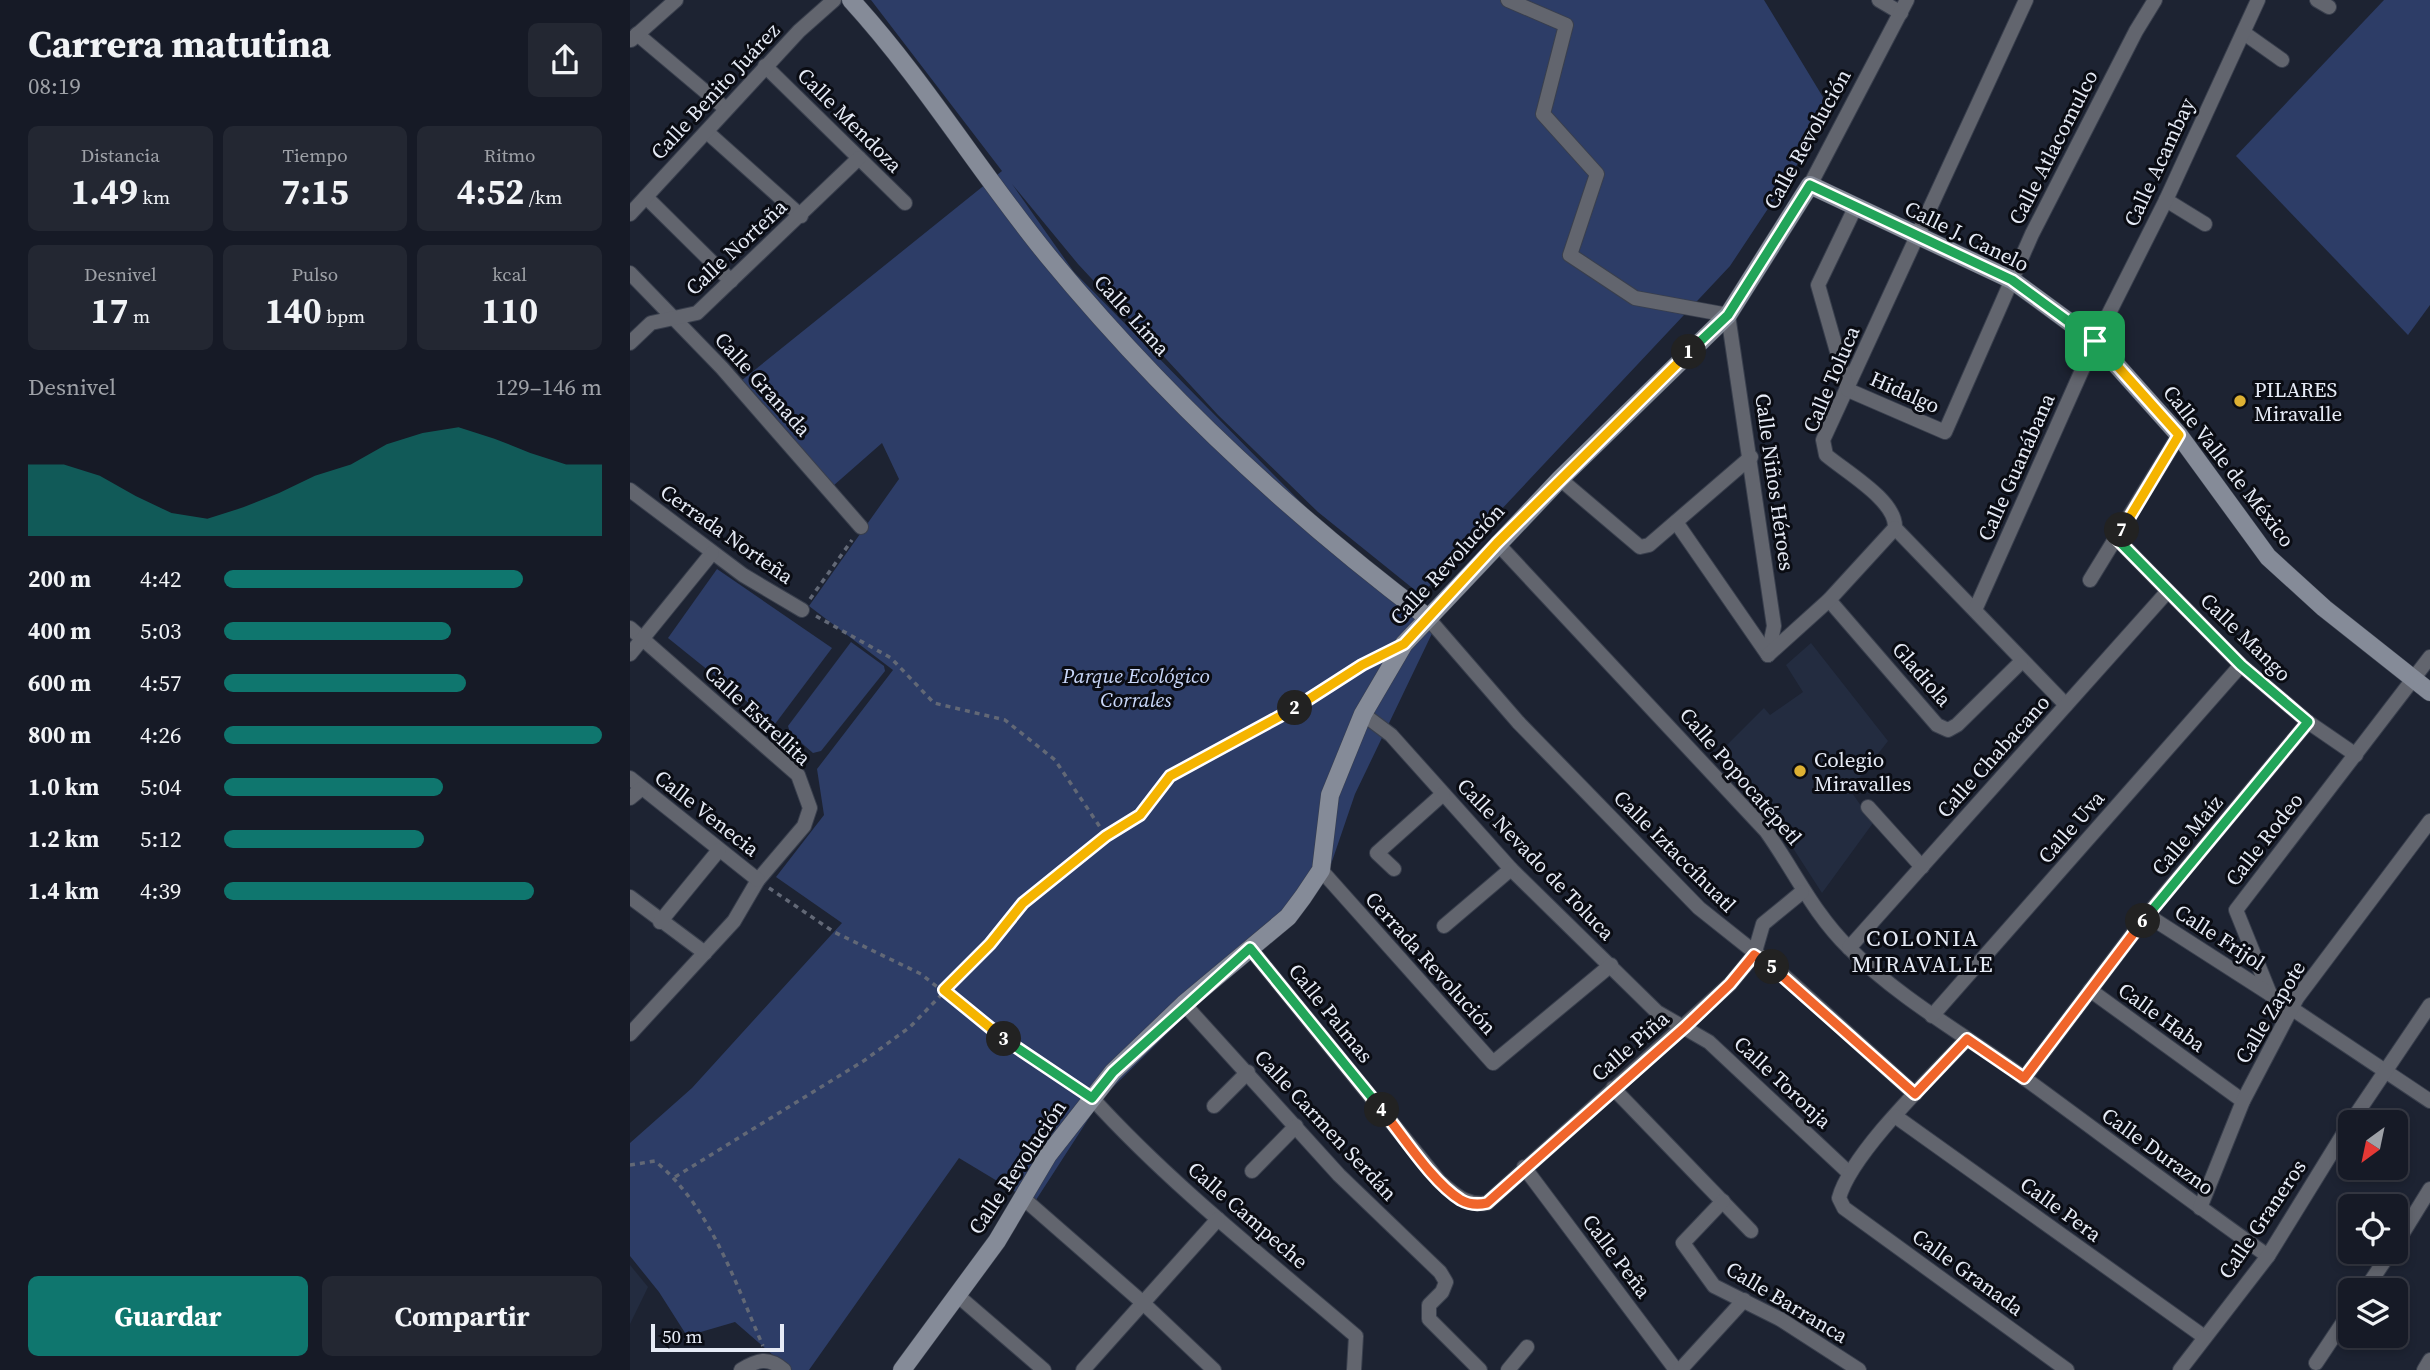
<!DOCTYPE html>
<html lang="es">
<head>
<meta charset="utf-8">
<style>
  body { margin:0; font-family:"Source Serif 4",serif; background:#232732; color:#f1f3f6; height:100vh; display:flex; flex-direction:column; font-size:26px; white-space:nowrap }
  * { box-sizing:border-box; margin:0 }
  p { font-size:23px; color:#9ea1a7 }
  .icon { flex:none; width:38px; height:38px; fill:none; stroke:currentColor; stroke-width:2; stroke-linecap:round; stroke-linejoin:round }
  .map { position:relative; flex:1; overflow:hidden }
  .drawer { display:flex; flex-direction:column; background:#161a26; width:630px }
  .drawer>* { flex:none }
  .needle { width:46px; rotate:213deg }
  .tools { position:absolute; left:1708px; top:1110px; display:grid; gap:14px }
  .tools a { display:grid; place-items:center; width:70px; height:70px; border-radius:10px; background:#161a26; box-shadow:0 4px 10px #0003,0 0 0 2px #353843; font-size:35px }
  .scale { position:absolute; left:21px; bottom:18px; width:133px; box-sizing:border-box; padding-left:7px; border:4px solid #e6ebf6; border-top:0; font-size:19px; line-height:24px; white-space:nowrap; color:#e6ebf6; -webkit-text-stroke:5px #0a0c13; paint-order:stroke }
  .pin { position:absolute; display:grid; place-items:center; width:60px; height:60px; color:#fff; margin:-30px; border-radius:14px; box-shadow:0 4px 10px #0006 }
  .km { position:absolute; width:35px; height:35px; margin:-18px; border-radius:50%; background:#222; color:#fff; font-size:19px; line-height:35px; text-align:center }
  .round { display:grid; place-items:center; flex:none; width:74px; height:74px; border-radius:10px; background:#232732 }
  .headline { display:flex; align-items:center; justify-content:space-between; height:119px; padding:0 28px }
  h1 { font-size:38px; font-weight:700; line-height:52px }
  .metrics { display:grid; grid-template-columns:repeat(3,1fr); gap:10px; height:119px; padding:7px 28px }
  .metrics div { display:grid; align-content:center; border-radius:10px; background:#232732; text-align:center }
  .metrics b { font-size:35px; font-weight:700 }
  .metrics small { font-size:19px; font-weight:400 }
  .metrics p { font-size:19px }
  .chart { height:196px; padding:14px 28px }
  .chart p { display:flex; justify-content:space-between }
  .chart svg { width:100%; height:126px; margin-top:7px; fill:#0f766e; opacity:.7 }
  .button { display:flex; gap:14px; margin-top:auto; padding:14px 28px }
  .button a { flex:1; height:80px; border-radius:10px; background:#0f766e; color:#fff; font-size:28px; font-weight:700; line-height:80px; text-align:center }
  .button a+a { background:#232732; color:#f1f3f6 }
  ul { padding:0 28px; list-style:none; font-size:23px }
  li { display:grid; grid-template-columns:112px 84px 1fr; align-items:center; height:52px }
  li i { height:18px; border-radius:9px; background:#0f766e }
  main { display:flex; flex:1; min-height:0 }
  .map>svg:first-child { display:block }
  .built { fill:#232c40 }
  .green { fill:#2d3d67 }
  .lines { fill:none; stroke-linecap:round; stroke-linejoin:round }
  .street-casing { stroke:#393f4d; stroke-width:16 }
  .secondary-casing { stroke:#393f4d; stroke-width:19 }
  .path { stroke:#626876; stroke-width:3.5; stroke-dasharray:5 5; stroke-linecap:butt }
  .street { stroke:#62656e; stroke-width:14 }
  .secondary { stroke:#858b98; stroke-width:18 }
  .split-1-casing { stroke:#fff; stroke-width:14 }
  .split-2-casing { stroke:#fff; stroke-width:14 }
  .split-3-casing { stroke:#fff; stroke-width:14 }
  .split-4-casing { stroke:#fff; stroke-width:14 }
  .split-5-casing { stroke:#fff; stroke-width:14 }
  .split-6-casing { stroke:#fff; stroke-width:14 }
  .split-7-casing { stroke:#fff; stroke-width:14 }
  .split-8-casing { stroke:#fff; stroke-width:14 }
  .split-1 { stroke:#22a559; stroke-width:9 }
  .split-2 { stroke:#f5b400; stroke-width:9 }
  .split-3 { stroke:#f5b400; stroke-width:9 }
  .split-4 { stroke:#22a559; stroke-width:9 }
  .split-5 { stroke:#f0652b; stroke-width:9 }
  .split-6 { stroke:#f0652b; stroke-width:9 }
  .split-7 { stroke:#22a559; stroke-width:9 }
  .split-8 { stroke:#f5b400; stroke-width:9 }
  .poi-dot { fill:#deb133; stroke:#0a0c13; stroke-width:2.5 }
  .labels { text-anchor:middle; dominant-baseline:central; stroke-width:6; stroke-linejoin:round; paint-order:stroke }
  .street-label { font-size:21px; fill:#e6ebf6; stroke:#0a0c13 }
  .poi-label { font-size:21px; fill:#e6ebf6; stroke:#0a0c13; text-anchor:start }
  .park-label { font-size:21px; font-style:italic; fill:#c9d7f9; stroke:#0a0c13 }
  .neighbourhood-label { font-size:23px; letter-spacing:2px; fill:#e6ebf6; stroke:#0a0c13 }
</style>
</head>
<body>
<main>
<section class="drawer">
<div class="headline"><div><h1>Carrera matutina</h1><p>08:19</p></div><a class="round"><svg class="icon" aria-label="share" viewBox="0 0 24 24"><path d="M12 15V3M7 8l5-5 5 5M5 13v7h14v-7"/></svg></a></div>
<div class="metrics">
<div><p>Distancia</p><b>1.49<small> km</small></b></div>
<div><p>Tiempo</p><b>7:15</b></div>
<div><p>Ritmo</p><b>4:52<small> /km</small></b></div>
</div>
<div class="metrics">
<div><p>Desnivel</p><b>17<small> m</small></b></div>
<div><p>Pulso</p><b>140<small> bpm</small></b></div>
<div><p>kcal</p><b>110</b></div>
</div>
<div class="chart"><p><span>Desnivel</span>129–146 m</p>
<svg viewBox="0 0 160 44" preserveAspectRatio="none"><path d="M0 44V19L10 19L20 23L30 30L40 36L50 38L60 34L70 29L80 23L90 19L100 12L110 8L120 6L130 10L140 15L150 19L160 19V44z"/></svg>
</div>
<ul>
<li><b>200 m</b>4:42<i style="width:79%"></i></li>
<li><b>400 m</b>5:03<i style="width:60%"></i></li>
<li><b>600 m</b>4:57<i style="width:64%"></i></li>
<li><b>800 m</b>4:26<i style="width:100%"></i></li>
<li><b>1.0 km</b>5:04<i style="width:58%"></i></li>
<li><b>1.2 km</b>5:12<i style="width:53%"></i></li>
<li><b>1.4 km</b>4:39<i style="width:82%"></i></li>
</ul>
<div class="button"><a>Guardar</a><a>Compartir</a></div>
</section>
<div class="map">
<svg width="1800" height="1370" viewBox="0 0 1800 1370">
  <rect width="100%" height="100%" fill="#1d2332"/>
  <g class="built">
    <path d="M1181 643 1258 741 1220 790 1243 823 1192 893 1150 828 1090 752 1134 708 1140 715 1173 692 1156 665Z"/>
    <path d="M0 1265 18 1287 0 1324Z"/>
  </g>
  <g class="green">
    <path d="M241 0H1134L1202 112 1100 266 791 595 688 512 588 415 448 264 382 184 444 272 713 545 808 621 725 794 697 876 472 1098 404 1203 329 1158 179 1370H160L105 1322 57 1336 29 1292 0 1256V1143L62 1088 212 923 146 877 194 815 187 769 263 670 179 606 269 479 252 443 203 486 111 381 372 171Z"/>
    <path d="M1754 0H1800V305L1778 335 1606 156Z"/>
    <path d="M87 569 202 648 145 724 38 638Z"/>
    <path d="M221 642 254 666 255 671 191 751 183 753 160 733 158 726Z"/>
  </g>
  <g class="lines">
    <g class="street-casing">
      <g id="street">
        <path d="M878 0 936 25 913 114 967 174 940 255 1005 298 1098 315 1144 626 1138 655"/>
        <path d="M1249 0 1271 13"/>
        <path d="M1396 0 1193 440 1196 455C1216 472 1267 501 1265 528L1436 705"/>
        <path d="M1687 0 1699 7"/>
        <path d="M1614 33 1652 60"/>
        <path d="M7 34 96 109"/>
        <path d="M1 40 46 0"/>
        <path d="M135 66 275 203"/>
        <path d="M77 132 171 216"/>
        <path d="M1180 185 1277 0"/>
        <path d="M16 197 101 281"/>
        <path d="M1536 200 1575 224"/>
        <path d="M0 214 169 31 204 0"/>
        <path d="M0 273 92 368 231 527"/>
        <path d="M0 343 21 323 67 313 229 158"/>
        <path d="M1218 390 1315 432 1402 234 1506 31 1525 0"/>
        <path d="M1218 390 1188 285 1225 208"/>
        <path d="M930 479 1010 547 1019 545 1121 457"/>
        <path d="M0 490 113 575 172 610"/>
        <path d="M1046 522 1138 655"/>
        <path d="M1487 539 1611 665 1678 722 1726 755"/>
        <path d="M867 543 1136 831C1164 870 1183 913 1219 948 1270 999 1335 1035 1393 1077 1475 1137 1556 1198 1638 1256"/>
        <path d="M1460 580 1549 435"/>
        <path d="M1199 600 1307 725 1318 730 1327 725 1391 662"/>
        <path d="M1345 610 1465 341 1536 200 1628 0"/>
        <path d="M797 617 888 722 1069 908 1152 974 1285 1094"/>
        <path d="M0 628 168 775 180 808 174 826 128 880 104 921 0 1034"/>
        <path d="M0 654 82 553"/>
        <path d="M1138 655 1199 600 1265 528"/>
        <path d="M1800 657 1606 910 1640 994 1800 1101"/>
        <path d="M733 714 761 735 881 869 1027 1012 1079 1042 1219 1173"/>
        <path d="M0 778 128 880"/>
        <path d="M0 798 11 789"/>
        <path d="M1238 807 1292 867"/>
        <path d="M764 869 747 853 813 794"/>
        <path d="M691 870 863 1063 981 965"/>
        <path d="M0 897 75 953"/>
        <path d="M1517 915 1640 994"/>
        <path d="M30 922 89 850"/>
        <path d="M814 926 881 869"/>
        <path d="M620 948 810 1182C826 1195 836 1206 857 1203L1100 984 1124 955 1133 924 1172 892"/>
        <path d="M1219 948 1538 591"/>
        <path d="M1460 990 1613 1101"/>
        <path d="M554 1004 709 1175 810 1272 816 1282 812 1292 799 1305V1319L850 1370"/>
        <path d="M1302 1016 1611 665"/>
        <path d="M1337 1039C1303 1075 1221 1153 1209 1198L1214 1208 1437 1370"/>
        <path d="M1394 1078 1517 915 1678 722"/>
        <path d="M983 1088 1121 1231"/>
        <path d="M462 1098C542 1186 636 1259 726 1336L724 1370"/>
        <path d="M584 1106 618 1072"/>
        <path d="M1265 1116 1573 1336"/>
        <path d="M1721 1122 1800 1005"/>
        <path d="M894 1167 1046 1370"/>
        <path d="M622 1171 666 1126"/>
        <path d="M393 1198 512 1302 584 1370"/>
        <path d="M1093 1201 1053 1243 1084 1286 1150 1319 1229 1370"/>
        <path d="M1570 1208 1613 1101 1667 998 1800 821"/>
        <path d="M1766 1244 1800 1189"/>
        <path d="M1735 1290 1761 1251"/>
        <path d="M327 1295 414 1370"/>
        <path d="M1686 1363 1720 1312"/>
        <path d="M111 1370C127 1360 138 1356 154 1370"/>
        <path d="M453 1370 588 1219"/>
        <path d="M878 1370 897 1347"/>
        <path d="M1050 1370 1114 1300"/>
        <path d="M1550 1370 1638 1256 1720 1123"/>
        <path d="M1794 1370 1800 1360"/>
      </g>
    </g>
    <g class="secondary-casing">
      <g id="secondary">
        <path d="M221 0C294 80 350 173 418 256 529 391 658 512 797 617"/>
        <path d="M272 1370 367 1241 418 1155 483 1072 554 1004 658 917 673 897 691 870 700 795 733 714 774 644 930 479 1098 315 1180 185 1382 280 1465 341 1549 435 1638 557 1694 608 1800 692"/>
      </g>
    </g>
    <g class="path">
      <path d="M180 599 222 540"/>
      <path d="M186 616 261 658 304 703 375 720 425 760 476 836"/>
      <path d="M139 888 204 932 291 974 383 1047 448 1090"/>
      <path d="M0 1165 25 1161C80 1206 105 1282 133 1346"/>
      <path d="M45 1177 235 1060 280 1027 360 945 393 903 476 836 510 815 540 776 663 710 744 659"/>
    </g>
    <use href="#street" class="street"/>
    <use href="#secondary" class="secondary"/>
  </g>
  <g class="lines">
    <g class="split-1-casing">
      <path id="split-1" d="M1059 352 1098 315 1180 185 1382 280 1465 341"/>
    </g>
    <g class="split-2-casing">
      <path id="split-2" d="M665 708 732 665 774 644 867 543 1059 352"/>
    </g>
    <g class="split-3-casing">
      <path id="split-3" d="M374 1039 314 990 360 944 393 903 476 836 510 815 540 776 665 708"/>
    </g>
    <g class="split-4-casing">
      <path id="split-4" d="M374 1039 462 1098 483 1072 620 948 752 1110"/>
    </g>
    <g class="split-5-casing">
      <path id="split-5" d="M752 1110C774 1137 802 1182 831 1200 840 1205 848 1205 857 1203L1056 1026 1100 984 1124 955 1142 967"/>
    </g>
    <g class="split-6-casing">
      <path id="split-6" d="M1142 967 1285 1094 1337 1039 1394 1078 1513 921"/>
    </g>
    <g class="split-7-casing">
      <path id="split-7" d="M1492 530 1487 539 1611 665 1678 722 1513 921"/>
    </g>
    <g class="split-8-casing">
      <path id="split-8" d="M1465 341 1549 435 1492 530"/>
    </g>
    <use href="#split-1" class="split-1"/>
    <use href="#split-2" class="split-2"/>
    <use href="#split-3" class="split-3"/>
    <use href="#split-4" class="split-4"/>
    <use href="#split-5" class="split-5"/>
    <use href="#split-6" class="split-6"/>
    <use href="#split-7" class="split-7"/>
    <use href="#split-8" class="split-8"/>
  </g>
  <g class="poi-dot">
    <circle cx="1610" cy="401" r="7"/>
    <circle cx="1170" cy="771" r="7"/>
  </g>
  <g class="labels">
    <g class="street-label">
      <text transform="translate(85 91) rotate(-47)">Calle Benito Juárez</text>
      <text transform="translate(220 120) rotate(45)">Calle Mendoza</text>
      <text transform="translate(1177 139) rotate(-61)">Calle Revolución</text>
      <text transform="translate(1423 147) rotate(-63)">Calle Atlacomulco</text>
      <text transform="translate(1529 162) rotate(-65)">Calle Acambay</text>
      <text transform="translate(1337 236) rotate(26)">Calle J. Canelo</text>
      <text transform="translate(106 247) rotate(-43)">Calle Norteña</text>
      <text transform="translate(502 315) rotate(48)">Calle Lima</text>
      <text transform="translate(1201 379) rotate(-67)">Calle Toluca</text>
      <text transform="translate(133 384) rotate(48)">Calle Granada</text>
      <text transform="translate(1275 392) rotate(24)">Hidalgo</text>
      <text transform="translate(1599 466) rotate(52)">Calle Valle de México</text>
      <text transform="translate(1386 467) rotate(-66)">Calle Guanábana</text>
      <text transform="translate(1145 482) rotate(82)">Calle Niños Héroes</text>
      <text transform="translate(97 534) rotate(35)">Cerrada Norteña</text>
      <text transform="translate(817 564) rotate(-47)">Calle Revolución</text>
      <text transform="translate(1616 637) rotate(44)">Calle Mango</text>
      <text transform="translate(1292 674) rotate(49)">Gladiola</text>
      <text transform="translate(128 715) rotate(43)">Calle Estrellita</text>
      <text transform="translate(1363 756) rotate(-48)">Calle Chabacano</text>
      <text transform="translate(1111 776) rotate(49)">Calle Popocatépetl</text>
      <text transform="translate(77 813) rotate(38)">Calle Venecia</text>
      <text transform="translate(1441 827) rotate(-49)">Calle Uva</text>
      <text transform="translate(1557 835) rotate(-50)">Calle Maíz</text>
      <text transform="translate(1634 839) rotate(-52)">Calle Rodeo</text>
      <text transform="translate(1045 851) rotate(45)">Calle Iztaccíhuatl</text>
      <text transform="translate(906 859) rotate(46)">Calle Nevado de Toluca</text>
      <text transform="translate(1590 937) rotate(33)">Calle Frijol</text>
      <text transform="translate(801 963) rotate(48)">Cerrada Revolución</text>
      <text transform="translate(1640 1012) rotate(-59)">Calle Zapote</text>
      <text transform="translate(701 1013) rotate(51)">Calle Palmas</text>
      <text transform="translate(1532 1017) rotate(36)">Calle Haba</text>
      <text transform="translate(1000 1046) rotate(-41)">Calle Piña</text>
      <text transform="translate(1153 1082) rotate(43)">Calle Toronja</text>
      <text transform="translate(696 1125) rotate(47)">Calle Carmen Serdán</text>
      <text transform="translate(1528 1151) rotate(36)">Calle Durazno</text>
      <text transform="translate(387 1167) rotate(-56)">Calle Revolución</text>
      <text transform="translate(1431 1209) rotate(36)">Calle Pera</text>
      <text transform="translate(618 1215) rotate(41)">Calle Campeche</text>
      <text transform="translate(1632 1219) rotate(-56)">Calle Graneros</text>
      <text transform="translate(987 1256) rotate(53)">Calle Peña</text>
      <text transform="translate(1338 1272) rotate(36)">Calle Granada</text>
      <text transform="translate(1157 1302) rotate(31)">Calle Barranca</text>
    </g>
    <g class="poi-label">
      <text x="1624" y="389">PILARES<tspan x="1624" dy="24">Miravalle</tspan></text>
      <text x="1184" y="759">Colegio<tspan x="1184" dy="24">Miravalles</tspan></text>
    </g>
    <g class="park-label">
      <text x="506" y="675">Parque Ecológico<tspan x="506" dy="24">Corrales</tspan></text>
    </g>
    <g class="neighbourhood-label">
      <text x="1293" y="938">COLONIA<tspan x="1293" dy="26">MIRAVALLE</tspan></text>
    </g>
  </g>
</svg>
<div class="tools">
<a><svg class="needle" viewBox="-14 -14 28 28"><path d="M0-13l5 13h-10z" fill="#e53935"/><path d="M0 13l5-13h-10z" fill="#9ea1a7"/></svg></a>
<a><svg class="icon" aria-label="locate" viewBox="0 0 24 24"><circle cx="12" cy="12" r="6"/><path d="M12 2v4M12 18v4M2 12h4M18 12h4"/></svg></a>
<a><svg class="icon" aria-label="layers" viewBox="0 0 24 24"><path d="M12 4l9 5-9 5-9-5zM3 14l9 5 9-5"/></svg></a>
</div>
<div class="scale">50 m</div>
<div class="pin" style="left:1465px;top:341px;background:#1e9e55"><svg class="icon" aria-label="arrive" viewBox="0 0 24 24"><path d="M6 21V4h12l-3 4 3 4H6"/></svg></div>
<b class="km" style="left:1059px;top:352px">1</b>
<b class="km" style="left:665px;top:708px">2</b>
<b class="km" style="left:374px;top:1039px">3</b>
<b class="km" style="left:752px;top:1110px">4</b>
<b class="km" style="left:1142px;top:967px">5</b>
<b class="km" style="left:1513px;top:921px">6</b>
<b class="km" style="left:1492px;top:530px">7</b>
</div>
</main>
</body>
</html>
